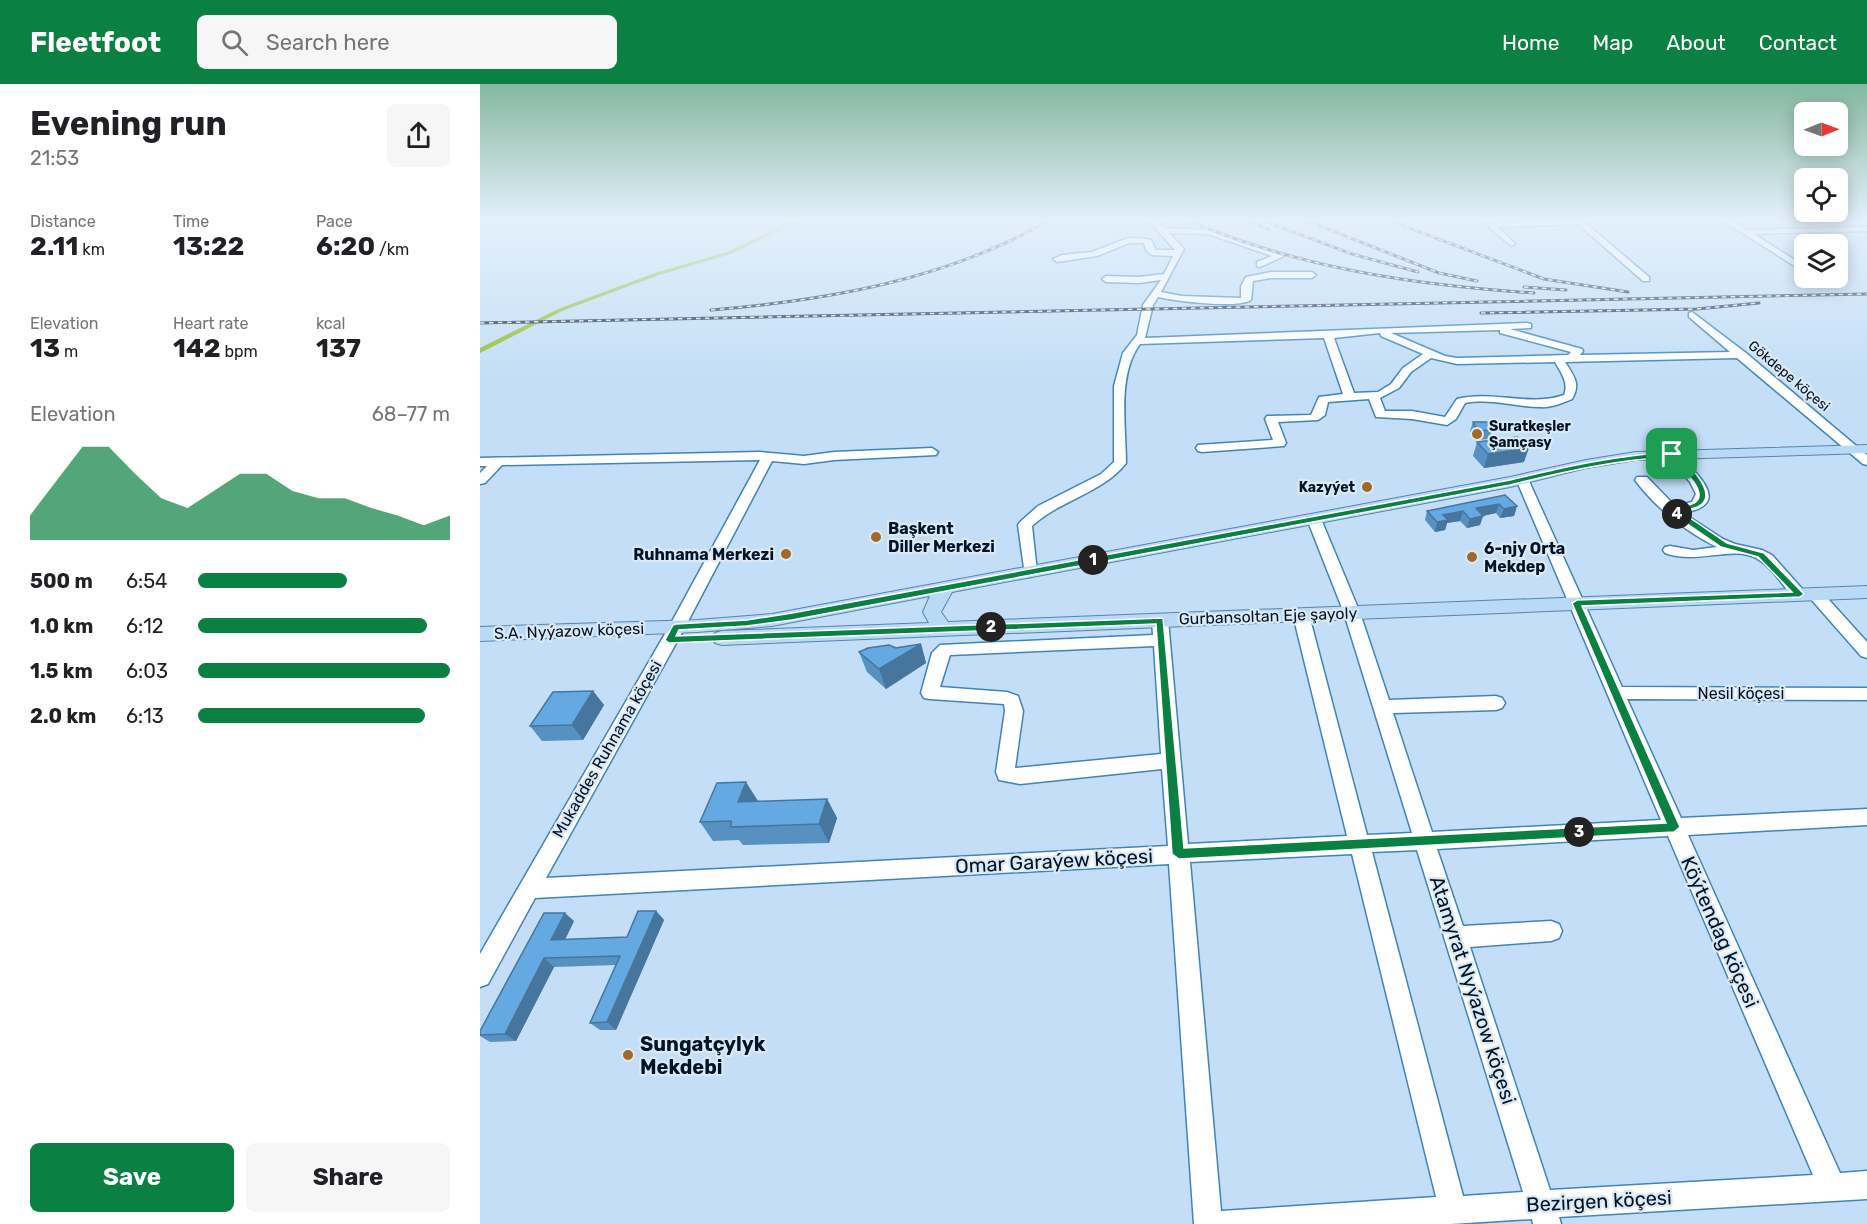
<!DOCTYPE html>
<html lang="en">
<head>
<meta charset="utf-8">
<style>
  body { margin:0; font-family:Rubik,sans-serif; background:#f6f6f6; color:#202124; height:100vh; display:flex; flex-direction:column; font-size:22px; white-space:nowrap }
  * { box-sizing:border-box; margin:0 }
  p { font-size:20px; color:#757577 }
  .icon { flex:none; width:33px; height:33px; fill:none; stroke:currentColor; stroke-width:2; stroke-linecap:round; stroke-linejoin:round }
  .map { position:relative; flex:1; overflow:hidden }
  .sheet { display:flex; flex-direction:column; background:#fff; width:480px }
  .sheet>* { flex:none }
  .needle { width:39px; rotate:89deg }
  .buttons { position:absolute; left:1314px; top:18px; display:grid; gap:12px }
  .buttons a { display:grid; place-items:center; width:54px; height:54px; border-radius:9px; background:#fff; box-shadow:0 3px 15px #0003; font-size:30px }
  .pin { position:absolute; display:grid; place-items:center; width:51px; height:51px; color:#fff; margin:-26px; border-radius:12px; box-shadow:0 3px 9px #0006 }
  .km { position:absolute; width:30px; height:30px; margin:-15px; border-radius:50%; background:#222; color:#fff; font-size:16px; line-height:30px; text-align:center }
  .round { display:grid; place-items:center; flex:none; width:63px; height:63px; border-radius:9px; background:#f6f6f6 }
  .head { display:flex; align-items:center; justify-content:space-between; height:102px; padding:0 30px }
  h1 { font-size:33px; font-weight:700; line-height:45px }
  .figures { display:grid; grid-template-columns:repeat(3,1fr); gap:9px; height:102px; padding:6px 30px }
  .figures div { display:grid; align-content:center }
  .figures b { font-size:26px; font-weight:700 }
  .figures small { font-size:16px; font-weight:400 }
  .figures p { font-size:16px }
  .chart { height:168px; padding:12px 30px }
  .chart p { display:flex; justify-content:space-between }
  .chart svg { width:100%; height:108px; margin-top:6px; fill:#0b8043; opacity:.7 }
  .primary-button { display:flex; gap:12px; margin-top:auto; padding:12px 30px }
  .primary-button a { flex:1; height:69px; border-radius:9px; background:#0b8043; color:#fff; font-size:24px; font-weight:700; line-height:69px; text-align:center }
  .primary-button a+a { background:#f6f6f6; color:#202124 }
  ul { padding:0 30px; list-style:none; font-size:20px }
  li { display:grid; grid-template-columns:96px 72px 1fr; align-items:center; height:45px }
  li i { height:15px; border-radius:8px; background:#0b8043 }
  header { display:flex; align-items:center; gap:36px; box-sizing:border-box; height:84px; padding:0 30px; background:#0b8043; color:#fff }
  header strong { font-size:28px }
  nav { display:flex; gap:33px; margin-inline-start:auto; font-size:21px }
  .search { width:420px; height:54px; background:#f6f6f6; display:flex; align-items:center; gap:15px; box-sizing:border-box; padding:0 21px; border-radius:9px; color:#757577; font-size:22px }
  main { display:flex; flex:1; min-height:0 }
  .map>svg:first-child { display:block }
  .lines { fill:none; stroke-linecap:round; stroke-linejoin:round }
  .canal { fill:#92bc32; fill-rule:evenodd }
  .minor-casing { stroke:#4084ba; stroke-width:3 }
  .major-casing { stroke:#5884ac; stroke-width:2 }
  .minor { fill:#fff; fill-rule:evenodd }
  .major { fill:#b8daf7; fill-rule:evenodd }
  .rail-casing { stroke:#162b40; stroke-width:3 }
  .rail { stroke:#dce9f5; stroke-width:1.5; stroke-dasharray:4.5; stroke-linecap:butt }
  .wall { fill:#5691c2 }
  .shaded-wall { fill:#46769e }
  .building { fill:#64a9e1; stroke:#46769e; stroke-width:1.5 }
  .route { fill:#0b8043; stroke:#fff; stroke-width:1.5; fill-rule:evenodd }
  .poi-dot { fill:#a26827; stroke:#dce9f5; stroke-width:2 }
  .labels { text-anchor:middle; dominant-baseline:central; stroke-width:4.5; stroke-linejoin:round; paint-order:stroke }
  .far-street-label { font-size:14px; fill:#001429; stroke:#dce9f5 }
  .far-poi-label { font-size:14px; font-weight:bold; fill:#001429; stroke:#dce9f5; text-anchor:start }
  .poi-label { font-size:16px; font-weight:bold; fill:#001429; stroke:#dce9f5; text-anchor:start }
  .street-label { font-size:16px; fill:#001429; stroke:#dce9f5 }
  .near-street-label { font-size:20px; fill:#001429; stroke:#dce9f5 }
  .near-poi-label { font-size:20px; font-weight:bold; fill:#001429; stroke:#dce9f5; text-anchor:start }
</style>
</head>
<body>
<header>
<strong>Fleetfoot</strong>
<div class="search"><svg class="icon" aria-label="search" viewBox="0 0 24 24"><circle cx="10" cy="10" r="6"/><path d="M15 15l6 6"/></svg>Search here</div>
<nav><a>Home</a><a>Map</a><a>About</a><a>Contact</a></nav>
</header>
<main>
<section class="sheet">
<div class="head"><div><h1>Evening run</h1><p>21:53</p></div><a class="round"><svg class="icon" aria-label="share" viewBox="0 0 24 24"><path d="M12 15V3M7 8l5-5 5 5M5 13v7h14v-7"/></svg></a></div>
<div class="figures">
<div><p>Distance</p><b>2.11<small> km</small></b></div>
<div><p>Time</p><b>13:22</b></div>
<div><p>Pace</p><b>6:20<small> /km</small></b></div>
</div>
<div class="figures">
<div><p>Elevation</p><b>13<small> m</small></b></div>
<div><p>Heart rate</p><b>142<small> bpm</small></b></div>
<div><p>kcal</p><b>137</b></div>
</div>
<div class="chart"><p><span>Elevation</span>68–77 m</p>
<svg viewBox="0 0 160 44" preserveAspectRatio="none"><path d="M0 44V34L10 20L20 6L30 6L40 17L50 27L60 31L70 24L80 17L90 17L100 24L110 27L120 27L130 31L140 34L150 38L160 34V44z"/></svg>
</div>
<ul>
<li><b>500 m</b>6:54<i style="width:59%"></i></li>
<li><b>1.0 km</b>6:12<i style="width:91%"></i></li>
<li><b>1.5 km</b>6:03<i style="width:100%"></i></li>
<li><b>2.0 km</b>6:13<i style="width:90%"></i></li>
</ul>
<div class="primary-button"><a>Save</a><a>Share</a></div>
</section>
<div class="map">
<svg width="1387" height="1140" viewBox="0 0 1387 1140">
  <rect width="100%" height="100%" fill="#c3def6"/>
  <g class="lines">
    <path class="canal" d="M316 136H321L251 170 179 191 82 227 0 269V264L78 225 175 189 247 168Z"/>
    <g class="minor-casing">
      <g id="minor">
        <path d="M668 136H676L684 144 729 146 804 172 780 183 777 182V178L792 172 728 150 689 149 704 165 681 208 702 212 761 214V202L766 193 791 188H832L836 191 832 194H791L773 197 771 216C757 225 696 217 678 213L673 221 665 254 1047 239 1051 240V244L1030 245 1102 265 1103 267 1100 271 1250 268 1209 233V229L1212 228 1266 269 1387 371V381L1383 380 1257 274 1085 278C1094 292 1101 300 1092 315 1082 319 1071 324 1060 323 1035 323 1011 314 985 319L976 335 967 341 932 335 896 333 889 315 848 318 845 331 838 336 798 338 806 359 804 362 722 368 718 367 716 364 718 361 793 356 785 335 787 332 831 331 839 313 863 310 844 254 660 260C637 291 646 342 646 379 623 409 580 416 552 442L557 488 550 493 545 491 538 441 540 438 558 422 621 390 634 378V302L643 269 657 251 663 221 681 196 659 199 626 198 622 195 626 192 659 193 684 190 693 172 671 171 666 166 664 159H649L617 172 577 178 573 175 582 171 612 168 648 154H661L671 156 676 166H695ZM1020 246V249L1091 268 1088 271 977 274 965 272 911 249ZM900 249 901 252 943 270 923 284 911 300 898 308 874 309 854 254ZM951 274 977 280 1075 278C1081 289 1089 298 1084 311 1049 323 1013 306 977 315L965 333 932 327H905L900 314 919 304 931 288Z"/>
        <path d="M1102 136 1169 193V197H1163L1098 140 1018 143 1035 160 1031 162 1007 141 1011 139Z"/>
        <path d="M1242 136H1251L1267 146 1387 143V147L1274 150 1324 182V188Z"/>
        <path d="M452 364 458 368 456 371 354 376 324 380 292 377 205 543 66 794 688 762 682 685 540 700 519 696 516 688 525 627 524 620 450 615 444 614 441 609 452 569 460 561 673 551 672 536 674 532H686L688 536 708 760 867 752 813 531 815 527H827L829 531 887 751 932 749 864 529 827 435 834 431 841 435 880 529 909 616 1016 612 1022 614 1025 619 1022 624 1016 626 913 629 952 748 1181 736 1036 395 1042 391 1048 395 1142 603 1387 604V616L1147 615 1201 734 1387 725V741L1208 751 1360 1089 1387 1087V1115L1079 1133 1081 1140H1053L1052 1135 971 1140H714L689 780 55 814 8 900 0 903V870L189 543 280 376 22 381 5 399 0 400V389L7 382H0V374L280 368 324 372 354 368ZM674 562 681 670 535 684 543 627 538 612 527 608 460 603 470 571ZM1188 752 1333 1091 1070 1106 990 863 1071 857 1079 854 1082 847 1079 840 1071 837 983 842 957 765ZM937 766 1043 1108 983 1112 892 768ZM872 770 956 1113 741 1127 710 778Z"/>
        <path d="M1192 367 1196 368C1215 389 1255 420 1203 429L1243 455 1255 460 1282 466 1292 471 1324 507 1327 511 1324 515H1314C1302 500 1292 483 1276 474 1253 461 1217 481 1185 469L1183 466 1185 463 1190 462 1213 466 1237 463C1206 448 1176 424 1155 396L1157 393H1167L1195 422 1212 418 1216 410 1210 398 1186 371Z"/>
        <path d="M1335 505 1340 506 1387 558V574L1381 572 1330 514 1327 510Z"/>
      </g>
    </g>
    <g class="major-casing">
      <path id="major" d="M1387 361V369L1156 376 1106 384 1030 403 472 508 461 528 468 538 1387 502V514L242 561 235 559 232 554 235 549 242 547 449 539 443 528 450 512 292 542 217 548 0 557V543L217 536 292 530 1030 393 1106 376 1156 368Z"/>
    </g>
    <use href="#minor" class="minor"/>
    <use href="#major" class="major"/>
    <g class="rail-casing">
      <g id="rail">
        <path d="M707 136C818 184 934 201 1054 209"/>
        <path d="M766 136 788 145"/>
        <path d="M782 136 872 170 938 188"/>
        <path d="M825 136 959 189 997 197"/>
        <path d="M908 136 1064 195 1148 208"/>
        <path d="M1044 203 1086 206"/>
        <path d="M231 226C349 216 466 196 570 136"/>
        <path d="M1001 229 1217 225 1279 219"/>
        <path d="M0 239 1387 210"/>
      </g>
    </g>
    <use href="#rail" class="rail"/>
  </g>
  <g class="wall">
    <path d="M993 338 1012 346 1009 355 995 356 990 347Z"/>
    <path d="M997 358 1044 378 1004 384 993 372Z"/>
    <path d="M1025 411 1037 422 1034 432 1020 434 1016 429 1003 432 1000 441 987 444 980 437 967 439 965 446 955 448 945 436 947 427Z"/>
    <path d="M441 560 446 579 406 605 387 588 379 568Z"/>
    <path d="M113 607 124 621 103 656 62 657 50 642Z"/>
    <path d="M347 715 357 734 349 759 263 761 259 756 233 757 220 738 278 717Z"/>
    <path d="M176 827 184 836 136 946H120L110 939 136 881 74 883 36 957 10 958 0 952V951L94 837 85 855 147 853Z"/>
  </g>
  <g class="shaded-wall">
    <path d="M1049 364 1044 378 1004 384 1008 370Z"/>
    <path d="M1019 420 1016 429 993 434 996 424Z"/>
    <path d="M1037 422 1034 432 1020 434 1024 425Z"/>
    <path d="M983 427 980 437 967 439 965 446 955 448 957 438 963 431Z"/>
    <path d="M1003 432 1000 441 987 444 990 435Z"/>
    <path d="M441 560 446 579 406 605 399 585Z"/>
    <path d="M113 607 124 621 103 656 92 641Z"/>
    <path d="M266 698 278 717 258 718Z"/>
    <path d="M347 715 357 734 349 759 339 740Z"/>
    <path d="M176 827 184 836 136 946 127 938Z"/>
    <path d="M85 829 94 837 81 864 71 856Z"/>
    <path d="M64 874 74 883 36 957 25 950Z"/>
  </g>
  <g class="building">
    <path d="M993 338H1007L1012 346 998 347Z"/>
    <path d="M1037 353 1049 364 1008 370 997 358Z"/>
    <path d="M1025 411 1037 422 1024 425 1019 420 996 424 1003 432 990 435 983 427 963 431 968 436 957 438 947 427Z"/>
    <path d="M441 560 399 585 379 568 388 564 409 561 416 564Z"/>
    <path d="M113 607 92 641 50 642 73 608Z"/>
    <path d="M266 698 258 718 347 715 339 740 251 743V737L220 738 237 699Z"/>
    <path d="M158 827H176L127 938 110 939 140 872 64 874 25 950 0 951V947L64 829H85L71 856 147 853Z"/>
  </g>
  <linearGradient id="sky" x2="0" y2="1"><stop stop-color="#85b79f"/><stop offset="0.46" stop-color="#e4f0fb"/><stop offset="1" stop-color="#e4f0fb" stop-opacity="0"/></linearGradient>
  <rect width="1387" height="295" fill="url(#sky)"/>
  <path class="route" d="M1192 368C1204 375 1237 406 1222 420 1217 425 1207 426 1200 427L1247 459 1284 469 1324 510 1320 513 1102 522 1200 743 1194 748 699 775 692 770 676 540 189 559 185 556 193 541 196 540 267 536 312 529 1030 396C1084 383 1137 371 1192 368ZM1190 373C1197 380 1232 409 1214 419 1208 423 1197 423 1190 425V428L1241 463 1278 473 1312 508 1097 516 1092 519 1186 739 704 764 683 534 196 552 199 546 267 542 312 536 1030 401C1083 388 1135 376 1190 373Z"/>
  <g class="poi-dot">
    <circle cx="997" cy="350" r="6"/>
    <circle cx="887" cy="403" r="6"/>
    <circle cx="396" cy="453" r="6"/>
    <circle cx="306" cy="470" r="6"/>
    <circle cx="992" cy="473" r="6"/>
    <circle cx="148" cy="971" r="6"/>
  </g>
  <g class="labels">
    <g class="far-street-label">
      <text transform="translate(1309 292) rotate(40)">Gökdepe köçesi</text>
    </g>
    <g class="far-poi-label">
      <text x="1009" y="342">Suratkeşler<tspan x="1009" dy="16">Şamçasy</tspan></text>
      <text x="875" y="403" text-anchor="end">Kazyýet</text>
    </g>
    <g class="poi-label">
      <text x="408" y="444">Başkent<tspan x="408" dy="18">Diller Merkezi</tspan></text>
      <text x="1004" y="464">6-njy Orta<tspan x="1004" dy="18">Mekdep</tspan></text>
      <text x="294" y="470" text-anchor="end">Ruhnama Merkezi</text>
    </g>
    <g class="street-label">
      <text transform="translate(788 532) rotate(-2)">Gurbansoltan Eje şayoly</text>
      <text transform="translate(89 547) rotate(-2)">S.A. Nyýazow köçesi</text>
      <text x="1261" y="609">Nesil köçesi</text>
      <text transform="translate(127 665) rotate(-60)">Mukaddes Ruhnama köçesi</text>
    </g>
    <g class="near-street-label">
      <text transform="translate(574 777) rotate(-3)">Omar Garaýew köçesi</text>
      <text transform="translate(1240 848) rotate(66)">Köýtendag köçesi</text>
      <text transform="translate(993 906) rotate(72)">Atamyrat Nyýazow köçesi</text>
      <text transform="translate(1119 1117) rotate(-3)">Bezirgen köçesi</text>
    </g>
    <g class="near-poi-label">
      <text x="160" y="960">Sungatçylyk<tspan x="160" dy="23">Mekdebi</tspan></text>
    </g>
  </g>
</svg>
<div class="buttons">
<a><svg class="needle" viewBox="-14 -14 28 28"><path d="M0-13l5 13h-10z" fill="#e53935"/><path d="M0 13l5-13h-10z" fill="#757577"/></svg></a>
<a><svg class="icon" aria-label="locate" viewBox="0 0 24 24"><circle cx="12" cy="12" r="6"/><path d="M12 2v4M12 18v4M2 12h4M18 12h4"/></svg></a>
<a><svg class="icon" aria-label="layers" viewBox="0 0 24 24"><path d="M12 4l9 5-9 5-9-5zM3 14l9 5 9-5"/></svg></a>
</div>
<div class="pin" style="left:1192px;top:370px;background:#1e9e55"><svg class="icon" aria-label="arrive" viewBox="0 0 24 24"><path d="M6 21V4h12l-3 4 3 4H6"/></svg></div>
<b class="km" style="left:613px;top:476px">1</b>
<b class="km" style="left:511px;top:543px">2</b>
<b class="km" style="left:1099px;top:748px">3</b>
<b class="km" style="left:1197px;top:430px">4</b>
</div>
</main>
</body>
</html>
